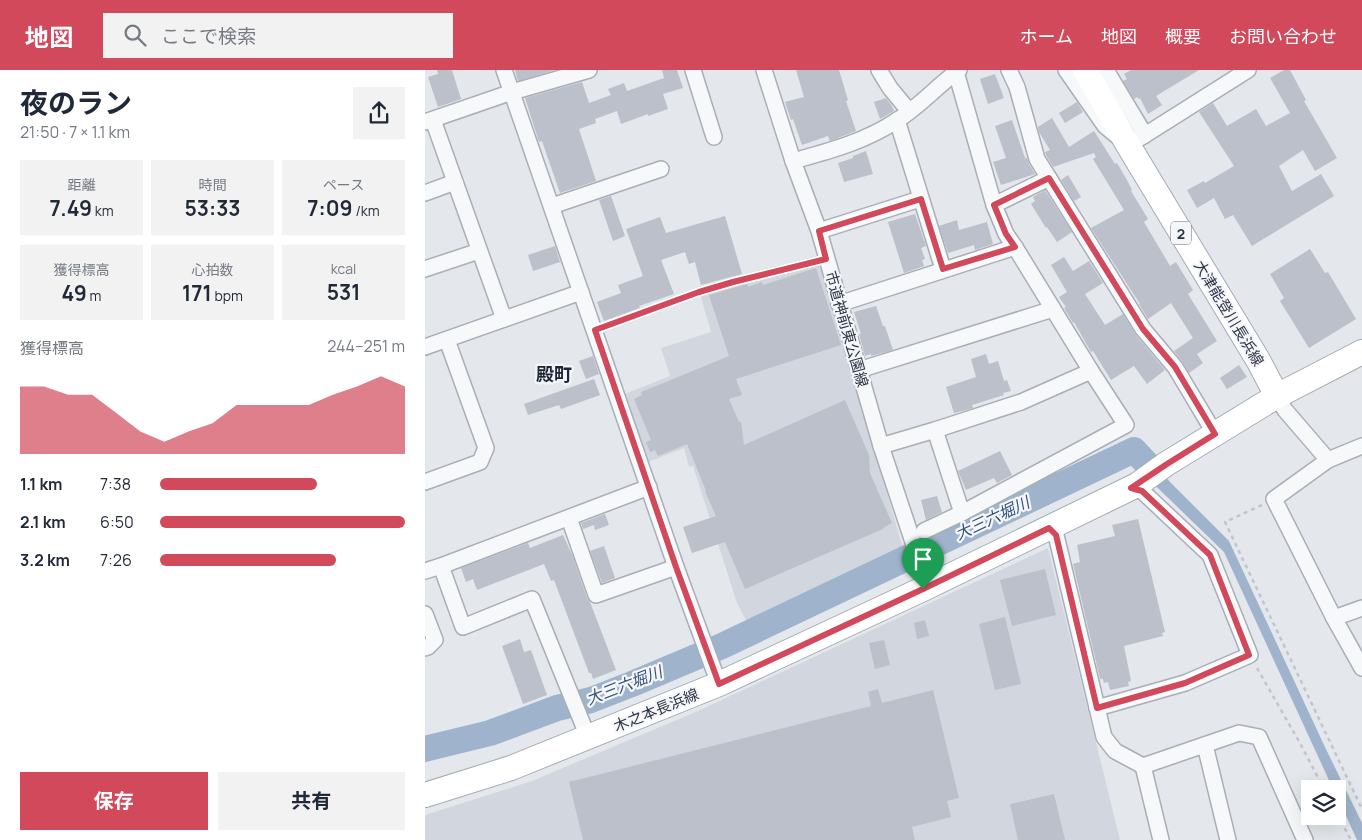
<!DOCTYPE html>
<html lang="ja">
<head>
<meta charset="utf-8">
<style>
  body { margin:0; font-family:Manrope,"Noto Sans JP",sans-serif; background:#f2f2f3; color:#1f2937; height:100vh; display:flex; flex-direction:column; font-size:19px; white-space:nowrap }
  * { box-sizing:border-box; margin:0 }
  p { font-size:16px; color:#747a83 }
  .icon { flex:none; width:28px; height:28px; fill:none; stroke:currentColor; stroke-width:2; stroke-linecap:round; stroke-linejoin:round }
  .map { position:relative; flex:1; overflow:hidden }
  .sheet { display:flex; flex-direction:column; background:#fff; width:425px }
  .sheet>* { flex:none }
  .controls { position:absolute; left:876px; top:710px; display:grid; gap:10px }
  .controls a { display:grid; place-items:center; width:45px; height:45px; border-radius:0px; background:#fff; box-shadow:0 5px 20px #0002; font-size:25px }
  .pin { position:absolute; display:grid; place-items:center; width:42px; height:42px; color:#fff; margin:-51px -21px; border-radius:50% 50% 50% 0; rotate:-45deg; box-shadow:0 0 5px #0007 }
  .pin .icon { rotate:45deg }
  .round { display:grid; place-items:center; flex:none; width:52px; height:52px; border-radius:0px; background:#f2f2f3 }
  .overview { display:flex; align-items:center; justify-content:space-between; height:85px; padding:0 20px }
  h1 { font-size:28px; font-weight:700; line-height:38px }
  .figures { display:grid; grid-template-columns:repeat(3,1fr); gap:8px; height:85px; padding:5px 20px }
  .figures div { display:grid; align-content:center; border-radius:0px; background:#f2f2f3; text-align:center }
  .figures b { font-size:21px; font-weight:700 }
  .figures small { font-size:14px; font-weight:400 }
  .figures p { font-size:14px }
  .chart { height:140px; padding:10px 20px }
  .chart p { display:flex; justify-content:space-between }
  .chart svg { width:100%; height:90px; margin-top:5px; fill:#d1495b; opacity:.7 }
  .action { display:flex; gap:10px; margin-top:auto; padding:10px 20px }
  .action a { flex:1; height:58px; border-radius:0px; background:#d1495b; color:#fff; font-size:20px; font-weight:700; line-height:58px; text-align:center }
  .action a+a { background:#f2f2f3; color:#1f2937 }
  ul { padding:0 20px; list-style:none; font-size:16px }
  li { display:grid; grid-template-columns:80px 60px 1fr; align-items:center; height:38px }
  li i { height:12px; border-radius:6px; background:#d1495b }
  header { display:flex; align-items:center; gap:30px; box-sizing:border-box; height:70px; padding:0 25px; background:#d1495b; color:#fff }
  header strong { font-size:24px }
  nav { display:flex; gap:28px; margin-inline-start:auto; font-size:18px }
  .search { width:350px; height:45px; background:#f2f2f3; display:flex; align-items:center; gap:12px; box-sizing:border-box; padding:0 18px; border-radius:0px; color:#747a83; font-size:19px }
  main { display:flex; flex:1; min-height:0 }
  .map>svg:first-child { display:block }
  .built { fill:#d2d6de }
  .water { fill:#9fb4cc }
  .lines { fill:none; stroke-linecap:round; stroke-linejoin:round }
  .river { stroke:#9fb4cc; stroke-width:26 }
  .building { fill:#bbc0ca }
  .lane-casing { stroke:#a9aeb7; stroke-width:10 }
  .street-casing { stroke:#a9aeb7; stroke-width:18 }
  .primary-casing { stroke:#a3abb8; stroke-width:26 }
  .path { stroke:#c2c5cb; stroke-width:2.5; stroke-dasharray:4 4; stroke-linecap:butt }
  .lane { stroke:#f7f8fa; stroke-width:8 }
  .street { stroke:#f7f8fa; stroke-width:15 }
  .primary { stroke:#fff; stroke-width:24 }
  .route-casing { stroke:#fff; stroke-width:10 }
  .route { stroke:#d1495b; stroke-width:6 }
  .labels { text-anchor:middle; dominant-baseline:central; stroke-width:4.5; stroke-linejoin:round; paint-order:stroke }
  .shield { fill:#f4f6f9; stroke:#676e7b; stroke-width:1 }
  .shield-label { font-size:14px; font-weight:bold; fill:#2b3445 }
  .street-label { font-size:15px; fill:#2b3445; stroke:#f4f6f9 }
  .water-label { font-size:16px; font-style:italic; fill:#34527a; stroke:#f4f6f9 }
  .quarter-label { font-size:18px; font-weight:bold; fill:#1d2536; stroke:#f4f6f9 }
</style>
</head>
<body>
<header>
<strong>地図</strong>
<div class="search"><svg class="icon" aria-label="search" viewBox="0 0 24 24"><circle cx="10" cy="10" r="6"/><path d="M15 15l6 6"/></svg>ここで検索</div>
<nav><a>ホーム</a><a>地図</a><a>概要</a><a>お問い合わせ</a></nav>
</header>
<main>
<section class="sheet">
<div class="overview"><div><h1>夜のラン</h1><p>21:50 · 7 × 1.1 km</p></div><a class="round"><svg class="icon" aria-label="share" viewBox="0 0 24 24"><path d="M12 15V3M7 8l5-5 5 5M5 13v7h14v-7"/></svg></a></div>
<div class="figures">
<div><p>距離</p><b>7.49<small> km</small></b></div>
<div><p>時間</p><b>53:33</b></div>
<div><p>ペース</p><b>7:09<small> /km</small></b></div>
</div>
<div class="figures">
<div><p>獲得標高</p><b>49<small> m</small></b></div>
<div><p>心拍数</p><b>171<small> bpm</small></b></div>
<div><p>kcal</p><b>531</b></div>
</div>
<div class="chart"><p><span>獲得標高</span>244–251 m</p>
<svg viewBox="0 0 160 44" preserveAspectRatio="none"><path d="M0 44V11L10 11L20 15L30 15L40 24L50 33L60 38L70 33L80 29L90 20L100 20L110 20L120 20L130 15L140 11L150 6L160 11V44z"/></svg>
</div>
<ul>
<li><b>1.1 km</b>7:38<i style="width:64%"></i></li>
<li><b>2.1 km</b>6:50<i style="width:100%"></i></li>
<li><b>3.2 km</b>7:26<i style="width:72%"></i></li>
</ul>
<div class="action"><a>保存</a><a>共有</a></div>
</section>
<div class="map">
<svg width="937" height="770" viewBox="0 0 937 770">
  <rect width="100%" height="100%" fill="#e4e7ec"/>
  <g class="built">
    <path d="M396 193 478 479 322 552 312 533 268 396 264 397 259 378 223 392 200 324 245 306 236 278 286 262 275 224Z"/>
    <path d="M623 478 695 770H0V745L107 711 273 641Z"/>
  </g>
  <path class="water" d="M707 371 746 413 804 471 899 675 937 753V770H932L913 728 912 719H908L799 482 708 394 700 393 690 381Z"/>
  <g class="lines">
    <path class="river" d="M0 679 65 663 132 638 166 630 207 614 297 576 709 380 723 395"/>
  </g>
  <g class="building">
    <path d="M12 0H27L36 29 13 37 3 7 13 4Z"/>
    <path d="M90 0H130L93 11Z"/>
    <path d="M237 0H252L258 18 238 24 243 39 223 46V44L196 54 192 41 170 49 171 53 154 59 171 111 135 123 117 71 114 72 100 28 157 12 164 33 186 25 183 19 199 13 202 21 239 8Z"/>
    <path d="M371 0H414L423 30 421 31 431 61 405 71 403 66 377 75 368 49 366 50 360 32 379 27Z"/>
    <path d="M706 0H774L731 26 737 35 723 44 715 28 714 29 712 27 709 29 698 11 702 9 699 4Z"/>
    <path d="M859 0H865L881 30 879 31 912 88 890 101 878 80 854 96 867 121 896 104 909 126 827 176 808 145 800 149 789 128 772 138 762 120 779 111 780 113 809 96 774 42 788 33 802 56 831 39 841 56 865 43 845 8Z"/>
    <path d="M570 4 579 28 563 34 555 9Z"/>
    <path d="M461 28 467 36 469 41 455 49 449 32Z"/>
    <path d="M652 32 658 42 640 53 634 43Z"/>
    <path d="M627 48 644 77 669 61 690 94 692 93 703 112 707 120 706 121 723 149 719 152 745 196 751 192 768 220 763 224 792 271 772 284 778 293 764 303 757 291 749 281 768 268 746 233 723 249 714 234H715L666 158 699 140 668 89 671 87 669 83 628 97 621 85 620 82 625 80 614 62 613 57Z"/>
    <path d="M587 50 600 88H602L604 94 610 104 576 115 568 92 581 88 570 56Z"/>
    <path d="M441 81 448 104 419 112 413 93 428 88V86Z"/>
    <path d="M643 105 656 127 649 131 636 110Z"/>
    <path d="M620 120 647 162 632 172 622 157 621 158 606 134 610 131 608 127Z"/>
    <path d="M186 126 200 166 188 171 174 130Z"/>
    <path d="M490 144 501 176 496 178 500 189 497 190 499 196 479 203 463 152Z"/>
    <path d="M300 146 317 204 276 215 270 192 264 194 260 182 236 190 249 224 214 236 215 238 179 251 172 232 196 223 193 215 218 206 201 159 235 147 241 163Z"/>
    <path d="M532 150 534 160 562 152 568 174 550 180 549 175 523 183 514 156Z"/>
    <path d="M130 176 135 192 108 201 103 185Z"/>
    <path d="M885 179 900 203 903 202 931 249 884 278 855 231 859 228 845 204Z"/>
    <path d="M639 187 648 201 664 191 678 213 660 224 680 255 698 244 711 265 740 300 722 314 709 296 686 310 668 281 666 282 649 252 648 253 639 238 641 237 634 227 642 222 626 195Z"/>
    <path d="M391 198 416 275 311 309 317 325 304 329 314 352H316L319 375 420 330 444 385 445 403 467 453 458 458V459L320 519 300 472 267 483 258 457 291 446 280 421H281L262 374 233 386 230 380 225 382 221 372 226 370 209 329 217 325 216 322 236 314 304 286 284 225 322 214 323 217 337 212 338 215Z"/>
    <path d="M451 236 458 256H460L468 280 446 286V284L440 286 434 264H436L429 242Z"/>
    <path d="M561 284 564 294 573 291 579 311 582 310 586 321 578 323 579 325 547 335 548 338 529 343 521 317 551 307 546 289Z"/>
    <path d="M168 286 174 304 161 309 154 291Z"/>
    <path d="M814 295 822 307 802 319 795 308Z"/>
    <path d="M169 309 175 325 136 339 134 335 103 345 99 334Z"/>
    <path d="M575 381 587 405 572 413 569 408 541 420 533 401Z"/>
    <path d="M512 426 517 442 501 450 496 430Z"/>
    <path d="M180 444 184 455 170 460 169 455 158 459 156 453Z"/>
    <path d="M713 449 740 562 737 563 738 566 699 576 706 611 703 612 704 616 685 620 683 612 679 613 678 609H675L648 494 655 492 652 475 690 466 687 455Z"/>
    <path d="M138 465 148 487 162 528 165 532 191 600 168 609 166 603H164L129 510 126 511 119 494 52 520 48 509 41 512 36 498 103 473 105 478Z"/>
    <path d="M179 476 190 508 177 513 165 481Z"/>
    <path d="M620 499 631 545 587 556 575 510Z"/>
    <path d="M580 547 596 614 570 620 554 554Z"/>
    <path d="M500 550 504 566 492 569 489 553Z"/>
    <path d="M95 569 99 582 106 580 122 625 98 634 77 576Z"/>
    <path d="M459 570 465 595 450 599 444 573Z"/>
    <path d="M453 619 457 633 508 620 534 728 522 731 526 747 487 757 490 770H158L144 712 446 636 443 622Z"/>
    <path d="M629 724 640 770H593L585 734Z"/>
  </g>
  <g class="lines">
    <g class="lane-casing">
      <path id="lane" d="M170 260 274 222 308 212 401 189"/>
    </g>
    <g class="street-casing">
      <g id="street">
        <path d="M79 0 251 497 294 614"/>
        <path d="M268 0 289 67"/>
        <path d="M339 0 368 91 394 161 456 376 498 502V519"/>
        <path d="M454 0 465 18 484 41"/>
        <path d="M584 0 592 17 612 89 718 259 750 297 790 364"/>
        <path d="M641 0 680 56 703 75 720 65 681 0"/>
        <path d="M531 2 569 135"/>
        <path d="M8 50 79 249"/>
        <path d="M472 50 518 199"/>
        <path d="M0 52 87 22 164 0"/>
        <path d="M720 65 823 0"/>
        <path d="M368 91C404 81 439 72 471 51 494 37 512 16 534 0"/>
        <path d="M0 123 30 112"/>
        <path d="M127 136 236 99"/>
        <path d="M394 161 495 129"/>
        <path d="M0 199 54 181"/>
        <path d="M414 234 590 177 581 164 569 135 624 108"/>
        <path d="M0 277 156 222"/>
        <path d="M434 300 628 239"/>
        <path d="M852 326 860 340 903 390 849 429 909 548 937 598"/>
        <path d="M510 360 537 443 701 355 666 301 590 177"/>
        <path d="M456 376 510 360 596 332 666 301"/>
        <path d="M903 390 937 376"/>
        <path d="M0 412 55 392 61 378 22 270"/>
        <path d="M144 448 171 525 251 497"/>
        <path d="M624 458 631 465 679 667 690 681 718 696 814 663 834 667 880 770"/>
        <path d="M499 461 537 443"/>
        <path d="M16 496 38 557 107 529 163 667"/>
        <path d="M0 501 16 496 224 417"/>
        <path d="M0 544 10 570 3 577 0 578"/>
        <path d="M909 548 937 538"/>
        <path d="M672 638 760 613 825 585 785 485 717 421 706 418"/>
        <path d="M780 675 803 770"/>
        <path d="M718 696 736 770"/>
      </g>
    </g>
    <g class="primary-casing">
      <g id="primary">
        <path d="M660 0 703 75 833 290 852 326"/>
        <path d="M0 725 86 698 294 614 498 519 712 415 741 394 852 326 937 282"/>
      </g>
    </g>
    <g class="path">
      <path d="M837 435 800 452 937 739"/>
      <path d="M832 598 876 675 899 719"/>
      <path d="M912 744 926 770"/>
    </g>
    <use href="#lane" class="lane"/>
    <use href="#street" class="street"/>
    <use href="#primary" class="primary"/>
  </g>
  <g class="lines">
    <g class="route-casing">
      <path id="route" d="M624 108 718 259 750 297 790 364 742 394 706 418 717 421 785 485 824 585 760 613 672 638 631 465 624 458 498 519 294 614 251 497 170 260 274 222 308 212 401 189 394 161 496 129 518 199 590 177 581 164 569 135Z"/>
    </g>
    <use href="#route" class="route"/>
  </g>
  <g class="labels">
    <rect class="shield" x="746" y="151.5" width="20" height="23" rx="4"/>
    <g class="shield-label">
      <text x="756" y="163">2</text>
    </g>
    <g class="street-label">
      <text transform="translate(804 243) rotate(59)">大津能登川長浜線</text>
      <text transform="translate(422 259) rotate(74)">市道神前東公園線</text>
      <text transform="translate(231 640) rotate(-22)">木之本長浜線</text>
    </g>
    <g class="water-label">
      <text transform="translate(567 448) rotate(-25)">大三六堀川</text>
      <text transform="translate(199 615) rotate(-21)">大三六堀川</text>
    </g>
    <g class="quarter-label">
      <text x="129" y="304">殿町</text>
    </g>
  </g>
</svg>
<div class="controls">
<a><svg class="icon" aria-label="layers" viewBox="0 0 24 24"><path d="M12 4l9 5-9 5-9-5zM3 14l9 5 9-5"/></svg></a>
</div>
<div class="pin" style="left:498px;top:519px;background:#1e9e55"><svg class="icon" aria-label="arrive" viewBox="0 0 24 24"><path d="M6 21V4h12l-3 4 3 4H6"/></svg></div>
</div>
</main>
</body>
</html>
